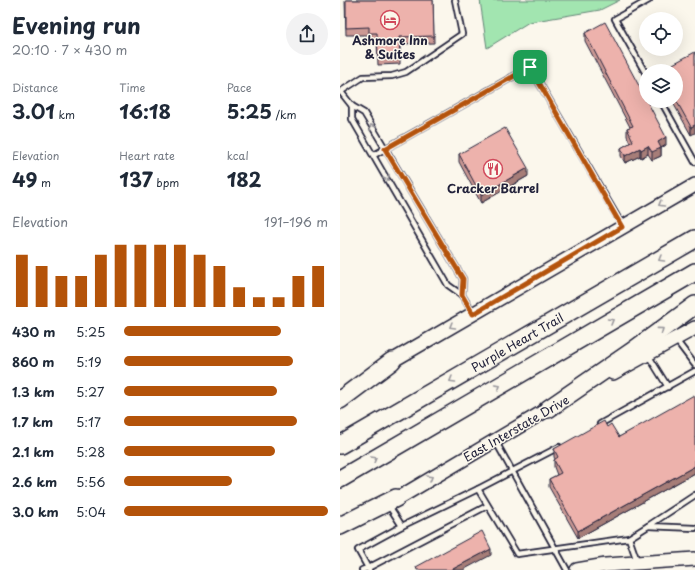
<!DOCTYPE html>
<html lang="en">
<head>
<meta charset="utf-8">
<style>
  body { margin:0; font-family:"Playpen Sans",sans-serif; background:#f2f2f3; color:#1f2937; height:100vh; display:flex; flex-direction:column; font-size:15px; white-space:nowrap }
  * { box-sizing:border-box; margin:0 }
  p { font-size:13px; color:#747a83 }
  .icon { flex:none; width:22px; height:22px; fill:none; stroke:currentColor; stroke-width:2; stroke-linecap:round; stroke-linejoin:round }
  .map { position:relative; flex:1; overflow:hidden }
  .drawer { display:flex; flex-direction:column; background:#fff; width:340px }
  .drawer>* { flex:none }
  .controls { position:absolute; left:299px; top:12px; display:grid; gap:8px }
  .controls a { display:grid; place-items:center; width:44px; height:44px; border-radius:50%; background:#fff; box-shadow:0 4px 16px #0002; font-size:20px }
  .pin { position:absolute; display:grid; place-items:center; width:34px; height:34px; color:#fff; margin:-17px; border-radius:8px; box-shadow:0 2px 6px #0006 }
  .round { display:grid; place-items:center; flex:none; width:42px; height:42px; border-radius:21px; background:#f2f2f3 }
  .summary { display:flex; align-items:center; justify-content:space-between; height:68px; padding:0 12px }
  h1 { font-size:22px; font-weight:700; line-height:30px }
  .figures { display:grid; grid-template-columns:repeat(3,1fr); gap:6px; height:68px; padding:4px 12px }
  .figures div { display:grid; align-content:center }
  .figures b { font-size:20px; font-weight:700 }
  .figures small { font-size:11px; font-weight:400 }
  .figures p { font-size:11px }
  .chart { height:112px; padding:8px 12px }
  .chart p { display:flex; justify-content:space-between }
  .chart svg { width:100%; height:72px; margin-top:4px; stroke:#b45309; stroke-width:6 }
  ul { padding:0 12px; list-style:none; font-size:13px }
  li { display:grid; grid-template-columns:64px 48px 1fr; align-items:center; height:30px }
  li i { height:10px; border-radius:5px; background:#b45309 }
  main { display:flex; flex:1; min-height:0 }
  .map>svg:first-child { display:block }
  .green { fill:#a2e5b0; stroke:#628476 }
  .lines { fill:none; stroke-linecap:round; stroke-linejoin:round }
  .lane-casing { stroke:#22223b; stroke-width:8 }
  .secondary-casing { stroke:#22223b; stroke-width:16 }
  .highway-casing { stroke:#22223b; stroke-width:20 }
  .lane { stroke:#fbf7ec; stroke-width:4.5 }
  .secondary { stroke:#fbf7ec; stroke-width:13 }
  .highway { stroke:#fbf7ec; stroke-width:17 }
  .wall { fill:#cc9994; stroke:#22223b }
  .shaded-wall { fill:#a67d78; stroke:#22223b }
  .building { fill:#edb2ac; stroke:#22223b }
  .oneway { stroke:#99979c }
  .route-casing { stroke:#fff; stroke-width:8 }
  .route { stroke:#b45309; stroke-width:5 }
  .labels { text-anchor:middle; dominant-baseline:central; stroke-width:3; stroke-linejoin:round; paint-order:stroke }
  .poi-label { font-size:12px; font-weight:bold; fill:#22223b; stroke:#fbf7ec }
  .street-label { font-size:12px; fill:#22223b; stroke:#fbf7ec }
</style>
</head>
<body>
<main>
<section class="drawer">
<div class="summary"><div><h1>Evening run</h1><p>20:10 · 7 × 430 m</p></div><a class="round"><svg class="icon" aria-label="share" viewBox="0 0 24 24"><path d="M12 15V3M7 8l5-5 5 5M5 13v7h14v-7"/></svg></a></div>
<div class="figures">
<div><p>Distance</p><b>3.01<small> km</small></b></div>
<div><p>Time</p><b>16:18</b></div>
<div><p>Pace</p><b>5:25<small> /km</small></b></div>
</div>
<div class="figures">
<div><p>Elevation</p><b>49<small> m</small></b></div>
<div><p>Heart rate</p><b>137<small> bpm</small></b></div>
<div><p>kcal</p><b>182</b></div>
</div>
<div class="chart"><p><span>Elevation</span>191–196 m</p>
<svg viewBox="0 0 160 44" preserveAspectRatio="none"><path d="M5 44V12M15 44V19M25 44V25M35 44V25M45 44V12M55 44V6M65 44V6M75 44V6M85 44V6M95 44V12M105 44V19M115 44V32M125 44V38M135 44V38M145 44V25M155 44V19"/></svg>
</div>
<ul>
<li><b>430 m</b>5:25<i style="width:77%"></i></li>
<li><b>860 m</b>5:19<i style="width:83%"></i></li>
<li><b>1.3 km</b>5:27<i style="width:75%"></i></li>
<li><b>1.7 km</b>5:17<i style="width:85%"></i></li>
<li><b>2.1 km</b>5:28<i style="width:74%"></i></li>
<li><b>2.6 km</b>5:56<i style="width:53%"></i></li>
<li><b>3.0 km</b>5:04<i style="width:100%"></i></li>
</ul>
</section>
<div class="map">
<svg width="355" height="570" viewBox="0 0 355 570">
  <rect width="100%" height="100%" fill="#fbf7ec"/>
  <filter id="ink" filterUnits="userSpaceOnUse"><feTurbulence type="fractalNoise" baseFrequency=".025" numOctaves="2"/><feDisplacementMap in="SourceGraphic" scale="8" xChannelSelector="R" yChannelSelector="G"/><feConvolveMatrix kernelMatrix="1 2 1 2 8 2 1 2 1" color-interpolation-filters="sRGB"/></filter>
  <g filter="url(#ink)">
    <path class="green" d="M140 0H280L260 10 189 22 147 48Z"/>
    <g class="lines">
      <g class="lane-casing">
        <g id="lane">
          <path d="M306 74 275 19 309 0"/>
          <path d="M0 92 23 77 52 76 66 72 122 34 115 0"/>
          <path d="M1 92 12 106 24 113 123 279 122 295"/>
          <path d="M321 101 355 162"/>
          <path d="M12 106V119L108 285 122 295 133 313"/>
          <path d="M34 155 190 67 282 225"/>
          <path d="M336 340 355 365"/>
          <path d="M308 355 328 387"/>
          <path d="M260 424 355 371"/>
          <path d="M156 442 227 570"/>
          <path d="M138 489 219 447"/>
          <path d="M355 495 308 526 355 528"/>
          <path d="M49 506 62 526 138 489 177 554 289 538 297 561"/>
          <path d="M289 538 308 526"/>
          <path d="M22 570 28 568 18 550 62 526"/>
          <path d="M29 570 28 568 147 506"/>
        </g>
      </g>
      <g class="secondary-casing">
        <g id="secondary">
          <path d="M45 365 355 185"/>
          <path d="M273 373 355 328"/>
          <path d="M50 503 215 405"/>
          <path d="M237 570 266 565 355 559"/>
        </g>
      </g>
      <g class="highway-casing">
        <g id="highway">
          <path d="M0 400 52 361"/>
          <path d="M208 409 291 352 355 305"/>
          <path id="s1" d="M0 445 355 239"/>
          <path d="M0 479 355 272"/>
          <path d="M0 526 56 498"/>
        </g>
      </g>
      <use href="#lane" class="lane"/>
      <use href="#secondary" class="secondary"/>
      <use href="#highway" class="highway"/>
    </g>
    <g class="wall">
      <path d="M5 0H93L94 43 60 44V64L38 65 37 41H29V35H6Z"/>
      <path d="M245 33 326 145 321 148V156L312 160 308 154 301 158 300 156 285 163 281 156V148L290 143 287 136V128L290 127 245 41Z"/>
      <path d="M355 52 351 135 332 101H336V71Z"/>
      <path d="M119 154 188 176 141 203 119 162Z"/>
      <path d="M355 398V473L238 538 209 487V479L217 475 214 467V460L215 459 214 457V449L267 427 279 437Z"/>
    </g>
    <g class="shaded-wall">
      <path d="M355 125V133L351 135V127Z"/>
      <path d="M326 137V145L321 148V156L312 160V152L318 142Z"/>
      <path d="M308 146V154L301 158V150Z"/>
      <path d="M300 148V156L285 163V156Z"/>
      <path d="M188 168V176L141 203V195Z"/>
      <path d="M355 466V473L238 538V531Z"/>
      <path d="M151 549V555L123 570H111Z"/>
    </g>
    <g class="building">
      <path d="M6 0H93L94 36 59 37 60 57H38L37 33H29V27L6 28Z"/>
      <path d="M265 22 306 99V101H307L326 137 318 142 321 148 312 152 308 146 301 150 300 148 285 156 281 148 293 141 287 128 293 126 245 33Z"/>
      <path d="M355 52V125L351 127 336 100V71H320Z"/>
      <path d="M165 128 188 168 141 195 119 154Z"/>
      <path d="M354 395 355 398V466L238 531 209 479 221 473 214 460 218 457 214 449 264 421 267 427 271 424 279 437Z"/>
      <path d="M142 531 151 549 111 570H77L76 567Z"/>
    </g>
    <defs><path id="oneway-chevron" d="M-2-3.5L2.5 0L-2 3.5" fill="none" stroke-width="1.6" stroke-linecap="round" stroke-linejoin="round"/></defs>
    <g class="oneway">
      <use href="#oneway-chevron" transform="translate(32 127) rotate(-121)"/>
      <use href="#oneway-chevron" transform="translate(47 178) rotate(60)"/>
      <use href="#oneway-chevron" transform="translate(321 204) rotate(150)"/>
      <use href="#oneway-chevron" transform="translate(321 259) rotate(150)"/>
      <use href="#oneway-chevron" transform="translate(271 321) rotate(-30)"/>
      <use href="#oneway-chevron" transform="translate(112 326) rotate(150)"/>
      <use href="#oneway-chevron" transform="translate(321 330) rotate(-36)"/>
      <use href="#oneway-chevron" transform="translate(112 380) rotate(150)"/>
      <use href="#oneway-chevron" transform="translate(158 387) rotate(-30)"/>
      <use href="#oneway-chevron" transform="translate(34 459) rotate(-30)"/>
      <use href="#oneway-chevron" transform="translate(90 478) rotate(-30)"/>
    </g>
  </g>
  <g class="lines" filter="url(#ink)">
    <g class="route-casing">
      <path id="route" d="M190 67 282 227 133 314 122 295 123 279 45 149Z"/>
    </g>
    <use href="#route" class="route"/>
  </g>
  <defs>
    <g id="hotel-ring" transform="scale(1)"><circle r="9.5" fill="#fbf7ec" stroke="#d1495b" stroke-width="1.5"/><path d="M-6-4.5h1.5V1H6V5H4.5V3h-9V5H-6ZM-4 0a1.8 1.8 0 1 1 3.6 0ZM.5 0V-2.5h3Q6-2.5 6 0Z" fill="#d1495b"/></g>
    <g id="restaurant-ring" transform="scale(1)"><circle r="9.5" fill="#fbf7ec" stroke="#d1495b" stroke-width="1.5"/><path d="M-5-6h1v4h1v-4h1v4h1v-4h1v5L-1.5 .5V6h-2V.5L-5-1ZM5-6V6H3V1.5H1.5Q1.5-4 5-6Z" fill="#d1495b"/></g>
  </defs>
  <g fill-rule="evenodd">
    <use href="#hotel-ring" x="50" y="20"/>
    <use href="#restaurant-ring" x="153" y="169"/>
  </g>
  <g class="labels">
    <g class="poi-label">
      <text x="50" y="40">Ashmore Inn<tspan x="50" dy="14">&amp; Suites</tspan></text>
      <text x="153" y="188">Cracker Barrel</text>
    </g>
    <g class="street-label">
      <text stroke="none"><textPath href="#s1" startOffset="205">Purple Heart Trail</textPath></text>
      <text transform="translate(176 428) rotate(-30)">East Interstate Drive</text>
    </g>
  </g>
</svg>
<div class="controls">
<a><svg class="icon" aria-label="locate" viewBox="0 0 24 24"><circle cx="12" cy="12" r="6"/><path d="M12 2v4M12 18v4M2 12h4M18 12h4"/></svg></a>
<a><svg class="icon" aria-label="layers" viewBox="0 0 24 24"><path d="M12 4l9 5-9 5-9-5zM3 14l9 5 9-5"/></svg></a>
</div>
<div class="pin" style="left:190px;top:67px;background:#1e9e55"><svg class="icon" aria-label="arrive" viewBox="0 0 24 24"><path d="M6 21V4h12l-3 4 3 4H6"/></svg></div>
</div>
</main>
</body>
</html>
